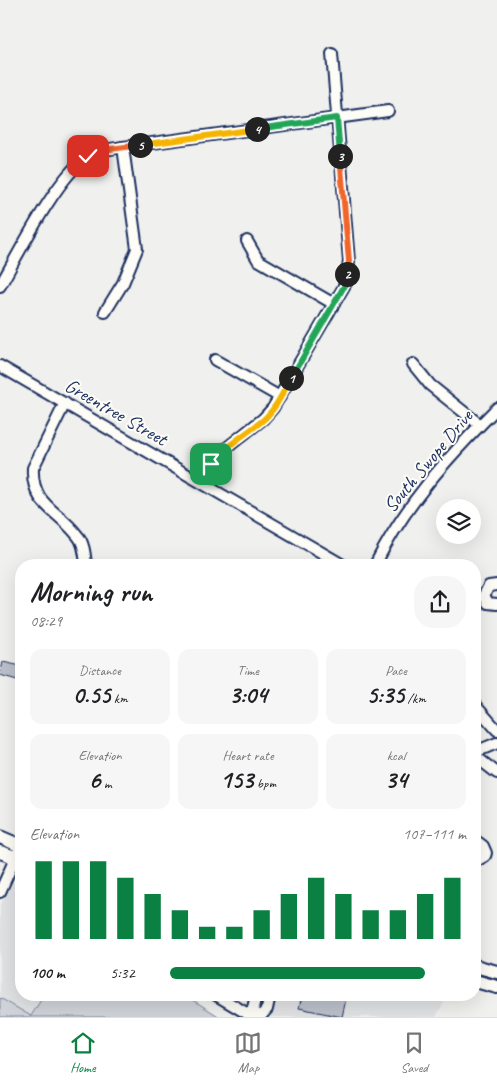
<!DOCTYPE html>
<html lang="en">
<head>
<meta charset="utf-8">
<style>
  body { margin:0; font-family:Caveat,sans-serif; background:#f6f6f6; color:#202124; height:100vh; display:flex; flex-direction:column; font-size:19px; white-space:nowrap }
  * { box-sizing:border-box; margin:0 }
  p { font-size:16px; color:#757577 }
  .icon { flex:none; width:28px; height:28px; fill:none; stroke:currentColor; stroke-width:2; stroke-linecap:round; stroke-linejoin:round }
  .map { position:relative; flex:1; overflow:hidden }
  .sheet { position:absolute; left:15px; top:559px; width:466px; height:442px; display:flex; flex-direction:column; background:#fff; border-radius:20px; box-shadow:0 5px 20px #0002 }
  .sheet>* { flex:none }
  .fabs { position:absolute; left:436px; top:499px; display:grid; gap:10px }
  .fabs a { display:grid; place-items:center; width:45px; height:45px; border-radius:50%; background:#fff; box-shadow:0 5px 20px #0002; font-size:25px }
  .pin { position:absolute; display:grid; place-items:center; width:42px; height:42px; color:#fff; margin:-21px; border-radius:10px; box-shadow:0 2px 8px #0006 }
  .km { position:absolute; width:25px; height:25px; margin:-12px; border-radius:50%; background:#222; color:#fff; font-size:14px; line-height:25px; text-align:center }
  .round { display:grid; place-items:center; flex:none; width:52px; height:52px; border-radius:20px; background:#f6f6f6 }
  .headline { display:flex; align-items:center; justify-content:space-between; height:85px; padding:0 15px }
  h1 { font-size:28px; font-weight:700; line-height:38px }
  .figures { display:grid; grid-template-columns:repeat(3,1fr); gap:8px; height:85px; padding:5px 15px }
  .figures div { display:grid; align-content:center; border-radius:12px; background:#f6f6f6; text-align:center }
  .figures b { font-size:25px; font-weight:700 }
  .figures small { font-size:14px; font-weight:400 }
  .figures p { font-size:14px }
  .chart { height:140px; padding:10px 15px }
  .chart p { display:flex; justify-content:space-between }
  .chart svg { width:100%; height:90px; margin-top:5px; stroke:#0b8043; stroke-width:6 }
  ul { padding:0 15px; list-style:none; font-size:16px }
  li { display:grid; grid-template-columns:80px 60px 1fr; align-items:center; height:38px }
  li i { height:12px; border-radius:6px; background:#0b8043 }
  .menu { display:flex; justify-content:space-around; align-items:center; height:70px; border-top:1px solid #e0e0e0; background:#fff; font-size:14px; color:#757577 }
  .menu a { display:grid; justify-items:center; gap:2px }
  .menu .current { color:#0b8043 }
  .map>svg:first-child { display:block }
  .built { fill:#e0e2e3 }
  .green { fill:#d0d3d8; stroke:#76819b }
  .building { fill:#bbc0ca; stroke:#1b2f5e }
  .lines { fill:none; stroke-linecap:round; stroke-linejoin:round }
  .minor-casing { stroke:#1b2f5e; stroke-width:14 }
  .major-casing { stroke:#1b2f5e; stroke-width:16 }
  .minor { stroke:#fdfcf7; stroke-width:10 }
  .major { stroke:#fdfcf7; stroke-width:12 }
  .split-1-casing { stroke:#fff; stroke-width:10 }
  .split-2-casing { stroke:#fff; stroke-width:10 }
  .split-3-casing { stroke:#fff; stroke-width:10 }
  .split-4-casing { stroke:#fff; stroke-width:10 }
  .split-5-casing { stroke:#fff; stroke-width:10 }
  .split-6-casing { stroke:#fff; stroke-width:10 }
  .split-1 { stroke:#f5b400; stroke-width:6 }
  .split-2 { stroke:#22a559; stroke-width:6 }
  .split-3 { stroke:#f0652b; stroke-width:6 }
  .split-4 { stroke:#22a559; stroke-width:6 }
  .split-5 { stroke:#f5b400; stroke-width:6 }
  .split-6 { stroke:#f0652b; stroke-width:6 }
  .labels { text-anchor:middle; dominant-baseline:central; stroke-width:4; stroke-linejoin:round; paint-order:stroke }
  .street-label { font-size:20px; fill:#1b2f5e; stroke:#fdfcf7 }
</style>
</head>
<body>
<div class="map">
<svg width="497" height="1017" viewBox="0 0 497 1017">
  <rect width="100%" height="100%" fill="#f0f0ee"/>
  <filter id="ink" filterUnits="userSpaceOnUse"><feTurbulence type="fractalNoise" baseFrequency=".02" numOctaves="2"/><feDisplacementMap in="SourceGraphic" scale="10" xChannelSelector="R" yChannelSelector="G"/><feConvolveMatrix kernelMatrix="1 2 1 2 8 2 1 2 1" color-interpolation-filters="sRGB"/></filter>
  <g filter="url(#ink)">
    <g class="built">
      <path d="M13 882 21 887V995H44L31 1016 0 998V906Z"/>
      <path d="M275 995H448L436 1017H271Z"/>
    </g>
    <path class="green" d="M44 995H185L220 1017H0V998L31 1016Z"/>
    <g class="building">
      <path d="M3 662 21 666 17 680 0 675Z"/>
      <path d="M302 995H347L342 1017 299 1008Z"/>
    </g>
    <g class="lines">
      <g class="minor-casing">
        <g id="minor">
          <path d="M247 241 258 260 334 304"/>
          <path d="M0 286C19 253 57 177 86 158 97 150 111 149 123 147L388 111"/>
          <path d="M105 312 123 283 137 249 123 147"/>
          <path d="M215 360 280 397"/>
          <path d="M413 364 430 385 480 425"/>
          <path d="M0 366 343 565"/>
          <path d="M65 403 33 468C31 505 58 510 77 535 84 542 85 555 86 565"/>
          <path d="M201 481 219 454 263 419 273 408 346 283 349 261 332 54"/>
          <path d="M375 565C406 503 448 457 497 408"/>
          <path d="M497 585 489 586 484 595 488 603 497 604"/>
          <path d="M475 705 497 730"/>
          <path d="M475 752 497 743"/>
          <path d="M475 756 497 773"/>
          <path d="M475 840 483 846 486 853 485 856 478 860 475 859"/>
          <path d="M0 892 18 852"/>
          <path d="M216 995 253 1017"/>
          <path d="M256 995 253 1008 257 1017"/>
          <path d="M260 1017 267 1009 270 995"/>
        </g>
      </g>
      <g class="major-casing">
        <g id="major">
          <path d="M0 837 21 846"/>
          <path d="M0 852 21 859"/>
          <path d="M475 966 497 972"/>
          <path d="M475 981 497 987"/>
        </g>
      </g>
      <use href="#minor" class="minor"/>
      <use href="#major" class="major"/>
    </g>
  </g>
  <g class="lines" filter="url(#ink)">
    <g class="split-1-casing">
      <path id="split-1" d="M211 464C225 446 245 435 262 421 275 410 283 393 291 378"/>
    </g>
    <g class="split-2-casing">
      <path id="split-2" d="M291 378 346 283 347 274"/>
    </g>
    <g class="split-3-casing">
      <path id="split-3" d="M340 156 349 261 347 274"/>
    </g>
    <g class="split-4-casing">
      <path id="split-4" d="M257 129 337 118 340 156"/>
    </g>
    <g class="split-5-casing">
      <path id="split-5" d="M140 145 257 129"/>
    </g>
    <g class="split-6-casing">
      <path id="split-6" d="M88 156 103 150 140 145"/>
    </g>
    <use href="#split-1" class="split-1"/>
    <use href="#split-2" class="split-2"/>
    <use href="#split-3" class="split-3"/>
    <use href="#split-4" class="split-4"/>
    <use href="#split-5" class="split-5"/>
    <use href="#split-6" class="split-6"/>
  </g>
  <g class="labels">
    <g class="street-label">
      <text transform="translate(116 412) rotate(30)">Greentree Street</text>
      <text transform="translate(428 461) rotate(-50)">South Swope Drive</text>
    </g>
  </g>
</svg>
<div class="fabs">
<a><svg class="icon" aria-label="layers" viewBox="0 0 24 24"><path d="M12 4l9 5-9 5-9-5zM3 14l9 5 9-5"/></svg></a>
</div>
<div class="pin" style="left:211px;top:464px;background:#1e9e55"><svg class="icon" aria-label="arrive" viewBox="0 0 24 24"><path d="M6 21V4h12l-3 4 3 4H6"/></svg></div>
<div class="pin" style="left:88px;top:156px;background:#d93025"><svg class="icon" aria-label="check" viewBox="0 0 24 24"><path d="M5 12l5 5 9-10"/></svg></div>
<b class="km" style="left:291px;top:378px">1</b>
<b class="km" style="left:347px;top:274px">2</b>
<b class="km" style="left:340px;top:156px">3</b>
<b class="km" style="left:257px;top:129px">4</b>
<b class="km" style="left:140px;top:145px">5</b>
<section class="sheet">
<div class="headline"><div><h1>Morning run</h1><p>08:29</p></div><a class="round"><svg class="icon" aria-label="share" viewBox="0 0 24 24"><path d="M12 15V3M7 8l5-5 5 5M5 13v7h14v-7"/></svg></a></div>
<div class="figures">
<div><p>Distance</p><b>0.55<small> km</small></b></div>
<div><p>Time</p><b>3:04</b></div>
<div><p>Pace</p><b>5:35<small> /km</small></b></div>
</div>
<div class="figures">
<div><p>Elevation</p><b>6<small> m</small></b></div>
<div><p>Heart rate</p><b>153<small> bpm</small></b></div>
<div><p>kcal</p><b>34</b></div>
</div>
<div class="chart"><p><span>Elevation</span>107–111 m</p>
<svg viewBox="0 0 160 44" preserveAspectRatio="none"><path d="M5 44V6M15 44V6M25 44V6M35 44V14M45 44V22M55 44V30M65 44V38M75 44V38M85 44V30M95 44V22M105 44V14M115 44V22M125 44V30M135 44V30M145 44V22M155 44V14"/></svg>
</div>
<ul>
<li><b>100 m</b>5:32<i style="width:86%"></i></li>
</ul>
</section>
</div>
<nav class="menu">
<a class="current"><svg class="icon" aria-label="home" viewBox="0 0 24 24"><path d="M3 11l9-7 9 7M6 9v11h12V9"/></svg>Home</a>
<a><svg class="icon" aria-label="map" viewBox="0 0 24 24"><path d="M3 6l6-2 6 2 6-2v14l-6 2-6-2-6 2zM9 4v14M15 6v14"/></svg>Map</a>
<a><svg class="icon" aria-label="saved" viewBox="0 0 24 24"><path d="M7 4h10v16l-5-4-5 4z"/></svg>Saved</a>
</nav>
</body>
</html>
